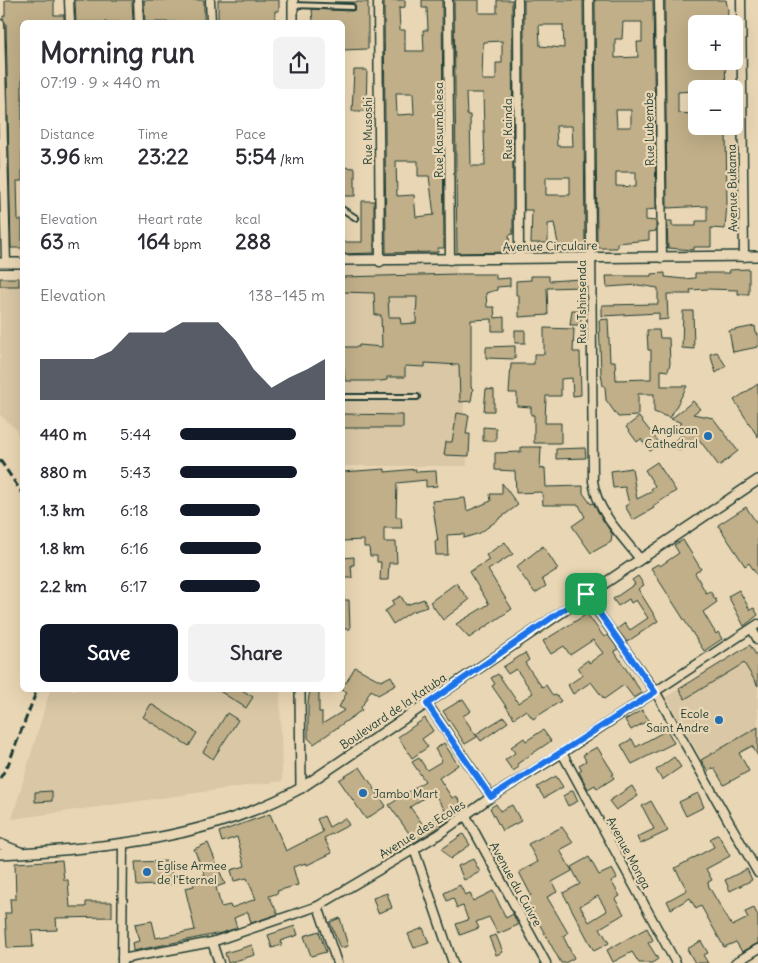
<!DOCTYPE html>
<html lang="en">
<head>
<meta charset="utf-8">
<style>
  body { margin:0; font-family:Delius,sans-serif; background:#f2f2f3; color:#2b2b33; height:100vh; display:flex; flex-direction:column; font-size:19px; white-space:nowrap }
  * { box-sizing:border-box; margin:0 }
  p { font-size:16px; color:#7c7c81 }
  .icon { flex:none; width:28px; height:28px; fill:none; stroke:currentColor; stroke-width:2; stroke-linecap:round; stroke-linejoin:round }
  .map { position:relative; flex:1; overflow:hidden }
  .sheet { position:absolute; left:20px; top:20px; width:325px; height:672px; display:flex; flex-direction:column; background:#fff; border-radius:8px; box-shadow:0 5px 20px #0002 }
  .sheet>* { flex:none }
  .controls { position:absolute; left:688px; top:15px; display:grid; gap:10px }
  .controls a { display:grid; place-items:center; width:55px; height:55px; border-radius:8px; background:#fff; box-shadow:0 5px 20px #0002; font-size:25px }
  .pin { position:absolute; display:grid; place-items:center; width:42px; height:42px; color:#fff; margin:-21px; border-radius:10px; box-shadow:0 2px 8px #0006 }
  .round { display:grid; place-items:center; flex:none; width:52px; height:52px; border-radius:8px; background:#f2f2f3 }
  .overview { display:flex; align-items:center; justify-content:space-between; height:85px; padding:0 20px }
  h1 { font-size:28px; font-weight:800; line-height:38px }
  .figures { display:grid; grid-template-columns:repeat(3,1fr); gap:8px; height:85px; padding:5px 20px }
  .figures div { display:grid; align-content:center }
  .figures b { font-size:21px; font-weight:800 }
  .figures small { font-size:14px; font-weight:400 }
  .figures p { font-size:14px }
  .chart { height:140px; padding:10px 20px }
  .chart p { display:flex; justify-content:space-between }
  .chart svg { width:100%; height:90px; margin-top:5px; fill:#111827; opacity:.7 }
  .primary-button { display:flex; gap:10px; margin-top:auto; padding:10px 20px }
  .primary-button a { flex:1; height:58px; border-radius:8px; background:#111827; color:#fff; font-size:20px; font-weight:800; line-height:58px; text-align:center }
  .primary-button a+a { background:#f2f2f3; color:#2b2b33 }
  ul { padding:0 20px; list-style:none; font-size:16px }
  li { display:grid; grid-template-columns:80px 60px 1fr; align-items:center; height:38px }
  li i { height:12px; border-radius:6px; background:#111827 }
  .map>svg:first-child { display:block }
  .built { fill:#d9c7a5 }
  .building { fill:#c0af88; stroke:#1f3d34; fill-rule:evenodd }
  .lines { fill:none; stroke-linecap:round; stroke-linejoin:round }
  .service-casing { stroke:#1f3d34; stroke-width:8 }
  .minor-casing { stroke:#1f3d34; stroke-width:11 }
  .tertiary-casing { stroke:#1f3d34; stroke-width:12 }
  .service { stroke:#e9d6b4; stroke-width:4 }
  .minor { stroke:#e9d6b4; stroke-width:8 }
  .tertiary { stroke:#e9d6b4; stroke-width:9 }
  .rail { stroke:#1f3d34; stroke-width:3; stroke-dasharray:8 4; stroke-linecap:butt }
  .route-casing { stroke:#fff; stroke-width:10 }
  .route { stroke:#1a73e8; stroke-width:6 }
  .poi-dot { fill:#1f6fb2; stroke:#e9d6b4; stroke-width:2 }
  .labels { text-anchor:middle; dominant-baseline:central; stroke-width:4.5; stroke-linejoin:round; paint-order:stroke }
  .street-label { font-size:12px; fill:#1f3d34; stroke:#e9d6b4 }
  .poi-label { font-size:12px; fill:#1f3d34; stroke:#e9d6b4; text-anchor:end }
</style>
</head>
<body>
<div class="map">
<svg width="758" height="963" viewBox="0 0 758 963">
  <rect width="100%" height="100%" fill="#e9d6b4"/>
  <filter id="ink" filterUnits="userSpaceOnUse"><feTurbulence type="fractalNoise" baseFrequency=".02" numOctaves="2"/><feDisplacementMap in="SourceGraphic" scale="10" xChannelSelector="R" yChannelSelector="G"/><feConvolveMatrix kernelMatrix="1 2 1 2 8 2 1 2 1" color-interpolation-filters="sRGB"/></filter>
  <g filter="url(#ink)">
    <g class="built">
      <path d="M343 251 458 252 456 274 467 466H343Z"/>
      <path d="M0 282H22V446L16 429 0 415Z"/>
      <path d="M750 645 758 658V742L708 771 666 697Z"/>
      <path d="M50 690H280L282 781 12 819Z"/>
    </g>
    <g class="building">
      <path d="M5 0H54V15H64V22H22V181H17L18 220H22V248H11L6 24 3 19V16H5Z"/>
      <path d="M75 0H132L133 22H76Z"/>
      <path d="M144 0H204V22H145Z"/>
      <path d="M218 0H279V11H275V22H218Z"/>
      <path d="M384 0H405V7L399 8 400 30H405V51H424L423 30H428L427 8H422V0H442L444 248H438V252L386 253ZM396 93H413L414 114 397 115ZM396 161H418V176H429L434 215 416 217 414 195 397 196Z"/>
      <path d="M454 0H479V13H497V0H512L513 210V234L509 235 510 252 457 253ZM502 41V63H496V80H482L483 42ZM466 93H483L485 166H471L470 115H467Z"/>
      <path d="M524 0H583L585 248 559 249 554 223 548 224V243H531L532 210H524ZM539 25H563L564 48 540 46ZM556 126H572L573 146H557ZM546 177H570V195H546Z"/>
      <path d="M595 0H653L656 209 646 210V220L656 221V231L649 232V240L617 243V248H597ZM623 22H642V42H637L638 57 615 58V39H622ZM616 110H631V127H617ZM616 172H636V187L616 186Z"/>
      <path d="M665 0H726L728 10 727 24H696V61L725 62 726 89H696L695 91 678 92V113L693 114 697 130H726L727 203 725 229 711 228V247H694V250L668 248 667 221H672V226H696V221H707V206L667 208Z"/>
      <path d="M334 2H368V49L342 50V22H313L312 9 352 11 356 8 353 3Z"/>
      <path d="M354 70H367L366 111H352Z"/>
      <path d="M342 167 355 168V196H342Z"/>
      <path d="M362 201H374V253L342 254V242H362Z"/>
      <path d="M749 269V294H738V290L708 289 690 290 691 294H667L668 319 659 320V313L602 316V305L658 304V288L638 285 607 287 606 276H651V274L665 273V277L684 279 695 278V273H730L729 270Z"/>
      <path d="M457 274H496V279L510 278V286L497 287V290L486 293 487 307H494L495 318 504 317V331H492V319L471 320V387L473 389 471 401 460 402 459 365 425 363V367L405 366V377H387V380L381 381H345L342 347H359V345L382 347 381 315H375L374 293 342 292 343 277ZM388 297H417L416 323 401 324 400 317H389Z"/>
      <path d="M531 276H549V281L581 279 582 287 547 288 548 315 519 317V295H516V281L531 280Z"/>
      <rect x="0" y="278" width="19" height="8"/>
      <path d="M572 310H581V325H570Z"/>
      <path d="M683 311H693L694 349 682 348Z"/>
      <path d="M608 319 610 361H615L616 380 651 379V350H648L647 330H659L660 338H669L670 364 668 371 661 370V386H687L670 418 654 412V394H638V416L618 417 606 400 605 386H603L601 373 599 320Z"/>
      <path d="M755 326 756 333H758V347L733 352 729 331Z"/>
      <path d="M544 328 574 329 573 352H580L581 395 573 396 572 378 561 379V396H546L545 423H561V443H534V415H531V407L517 406V393H509L511 364H534V354H544Z"/>
      <rect x="515" y="330" width="10" height="13"/>
      <path d="M515 346V359L486 358V347Z"/>
      <path d="M717 352 726 366 716 373 710 354Z"/>
      <path d="M758 384V437L734 400Z"/>
      <path d="M486 389 494 390V411H484Z"/>
      <path d="M693 401 700 409 693 414 713 418 738 451 719 466 698 438 679 451 673 442 683 434 677 427 682 423 671 419Z"/>
      <path d="M457 413 469 415 466 434H470L469 456 444 455 446 442H452Z"/>
      <path d="M343 414 403 415V428H343Z"/>
      <path d="M639 417 660 444 650 451 641 439 637 442 626 427Z"/>
      <path d="M483 427 496 428V441H483Z"/>
      <path d="M521 447H541L540 469 545 468 546 487 583 486V493L591 504 593 503 612 534 611 542 591 553 572 526 585 517 579 505H543L542 492 516 493 515 471 495 470V453L521 452Z"/>
      <path d="M585 448 586 458 556 459V449Z"/>
      <path d="M657 462 676 491 653 506 654 508 633 520 625 506 629 504 625 487 613 488 611 471 632 468 637 499 653 491 651 489 655 486 645 470Z"/>
      <path d="M385 469V472L416 469V472L436 471 437 486 426 487V480L397 483 396 517H401L402 528H384V542H396L397 563H389L388 580H380L381 562H377V556H370L369 547H364V540L343 541 342 535V472Z"/>
      <path d="M502 483 518 505 480 533 464 538V534L447 535 448 555H436L435 541H438L432 501 465 498 467 511 491 501 490 494H502Z"/>
      <path d="M746 507 758 525V577L749 563 745 566 718 525Z"/>
      <path d="M683 540 701 569 695 573 706 593 710 591 717 602 703 612 716 634 718 632 722 639 704 651 651 568 658 564 660 566 679 553 674 545Z"/>
      <path d="M505 542 513 554 488 570 512 609 469 638 456 624 489 604 469 572 489 560 486 555Z"/>
      <path d="M543 546 558 569 542 579 546 586 535 593 516 567Z"/>
      <path d="M354 557V565H351L352 578H342V558Z"/>
      <path d="M638 576 644 585 638 589 658 621 627 642 617 629 625 623 630 630 648 618 636 600 631 603 629 599 618 606 613 599 635 584 632 580Z"/>
      <path d="M456 583 469 600 443 620 430 602Z"/>
      <path d="M739 590 750 610 754 608 758 615 744 626 728 596Z"/>
      <path d="M401 596 406 605 424 599 427 607 411 612 393 624 385 611 394 605 392 601Z"/>
      <path d="M342 600H349L350 629H342Z"/>
      <path d="M587 614 604 637 608 635 618 649 614 651 642 693 634 698 624 685 604 699 591 682 573 694 568 685 583 675 578 667 588 660 589 663 603 653 593 640 570 655 564 646 551 654 543 641Z"/>
      <path d="M750 645 758 658V686L744 663 685 699 679 689Z"/>
      <path d="M525 653 529 660 525 663 542 687 546 685 553 696 556 695 561 701 533 719 526 710 514 718 492 686 495 684 491 678 498 674 518 703 533 693 516 669 508 674 503 667Z"/>
      <path d="M355 667 381 681 391 676 396 685 378 695 371 690 361 708 362 710 314 744 308 738V702L310 690H319V712H322V724L345 710 339 707 347 692 342 690V681L346 683Z"/>
      <path d="M218 690H242L253 697 246 708Z"/>
      <path d="M463 699 471 711 463 716 477 737 465 744 443 711Z"/>
      <path d="M151 704 197 733 189 746 143 717Z"/>
      <path d="M642 710 649 720 631 730 625 720Z"/>
      <path d="M227 713 238 720 213 759 203 752Z"/>
      <path d="M504 717 508 722 481 741 476 734Z"/>
      <path d="M425 718 433 731 422 739 428 747 412 758 398 737Z"/>
      <path d="M758 727V756L752 746 739 753 749 771 724 785 714 768 708 771 701 760Z"/>
      <path d="M543 730 551 741 517 764 519 767 513 771 505 760 515 753 511 747 524 738 526 741Z"/>
      <path d="M667 730 674 743 632 764 621 745 632 739 636 747Z"/>
      <path d="M444 743 458 765 439 778 452 798 456 796 465 809 435 830 390 857 387 851 411 836 389 805 425 781 412 762 419 758 427 770 442 761 435 749ZM433 792 445 810 424 826 410 807Z"/>
      <path d="M597 747 614 774 612 775 614 778 597 789 595 785 588 789 579 772 582 770 579 765 586 761 583 755Z"/>
      <path d="M674 757 681 767 662 780 656 770Z"/>
      <path d="M360 767 386 806 366 819 339 780Z"/>
      <path d="M556 776 563 787 544 798 537 787Z"/>
      <path d="M632 786 638 796 616 810 609 801Z"/>
      <path d="M573 790 578 801 568 806 563 796Z"/>
      <path d="M52 791V801L35 802V792Z"/>
      <path d="M698 793 704 807 686 816 679 802Z"/>
      <path d="M651 801 668 831 640 844 637 837 654 829 642 806Z"/>
      <path d="M496 804 500 811 512 805 521 821 502 831 490 808Z"/>
      <path d="M270 814 286 851 323 832 317 819 324 816 329 827 345 818 349 825 324 838 332 853 307 865 306 863 293 867 298 885 277 891 278 893 269 896 278 914 251 923 248 912 234 918 237 928 221 933 133 951 132 943 139 941 135 924 152 921 156 938 195 930 185 888 194 886 192 879 205 875 194 849 208 843 225 884 216 887 221 907 230 905 231 908 256 899 247 878 234 881 231 870 245 866 237 837 222 842 219 832Z"/>
      <path d="M562 827 573 843 560 850 572 871 552 882 557 892 547 897 568 933 563 936 574 958 565 963H561L525 898 531 895 519 872 538 862 528 844Z"/>
      <path d="M463 834 470 845 450 859 442 849Z"/>
      <path d="M718 834 730 856 706 869 712 880 708 882 709 887 732 926 748 918 745 912 754 908 758 916V943L742 952 736 942 724 947 701 906 696 909 690 898 671 909 667 901 687 890 675 868 714 847 710 839Z"/>
      <path d="M589 857 599 875 612 869 617 878 611 881 620 896 615 899 624 914 600 928 609 943 594 951 563 893 580 884 571 867ZM598 896 607 911 589 922 580 906Z"/>
      <path d="M473 859 480 872 464 880 458 866Z"/>
      <path d="M62 860 64 880H68L70 907H86V902H112V917L56 918 57 930 32 931 33 947 7 948 5 913H11L10 899H16L15 863Z"/>
      <path d="M171 861 172 884 137 886 135 862Z"/>
      <path d="M747 869 752 880 730 891 725 880Z"/>
      <path d="M460 885 465 895 470 893 473 901 493 891 506 918 513 914 518 925 498 934 489 917 476 922 479 928 460 935 456 924 468 920 463 906 457 908 453 898 447 901 444 893Z"/>
      <path d="M387 893 392 908 378 913 373 898Z"/>
      <path d="M340 918 348 946 340 948 330 922Z"/>
      <path d="M295 926 298 935 280 941 282 945 272 948 268 935Z"/>
      <path d="M423 928 429 943 414 948 408 934Z"/>
      <path d="M647 928 653 940 648 943 658 959 652 963H639L632 952 613 962 607 950Z"/>
      <path d="M319 931 326 952 311 956 304 936Z"/>
      <path d="M496 935 503 952 496 955 489 937Z"/>
      <path d="M701 941 708 953 703 955 708 963H695L687 949Z"/>
      <path d="M252 945 255 955 228 963 225 953Z"/>
    </g>
    <g class="lines">
      <g class="service-casing">
        <g id="service">
          <path d="M293 5 352 7"/>
          <path d="M342 209 356 218"/>
          <path d="M342 397H417"/>
        </g>
      </g>
      <g class="minor-casing">
        <g id="minor">
          <path d="M69 0 70 22"/>
          <path d="M138 0 139 22"/>
          <path d="M210 0 211 22"/>
          <path d="M378 0 380 262"/>
          <path d="M448 0 450 260"/>
          <path d="M518 0 519 258"/>
          <path d="M589 0 593 481C597 512 621 535 640 559"/>
          <path d="M659 0 662 258"/>
          <path d="M741 0 744 257"/>
          <path d="M0 24 6 263"/>
          <path d="M585 594 655 691 758 873"/>
          <path d="M752 629 758 640"/>
          <path d="M427 703 491 797"/>
          <path d="M562 753 676 963"/>
          <path d="M466 816 546 963"/>
          <path d="M414 849 453 963"/>
          <path d="M318 906 337 963"/>
          <path d="M212 942 219 963"/>
          <path d="M122 959 212 942 318 906 438 835 491 797 562 753 758 624"/>
          <path d="M122 963 123 843"/>
          <path d="M735 963 758 949"/>
        </g>
      </g>
      <g class="tertiary-casing">
        <g id="tertiary">
          <path d="M293 0V22"/>
          <path d="M342 260 758 256"/>
          <path d="M0 263H22"/>
          <path d="M300 690 301 788"/>
          <path d="M0 844 20 852"/>
          <path d="M0 854C103 849 209 839 301 788L758 480"/>
        </g>
      </g>
      <use href="#service" class="service"/>
      <use href="#minor" class="minor"/>
      <use href="#tertiary" class="tertiary"/>
      <g class="rail">
        <path d="M0 460 22 493"/>
        <path d="M0 778 8 765 37 690"/>
      </g>
    </g>
  </g>
  <g class="lines" filter="url(#ink)">
    <g class="route-casing">
      <path id="route" d="M586 594 655 692 491 797 427 704Z"/>
    </g>
    <use href="#route" class="route"/>
  </g>
  <g class="poi-dot">
    <circle cx="708" cy="436" r="5"/>
    <circle cx="719" cy="720" r="5"/>
    <circle cx="363" cy="793" r="5"/>
    <circle cx="147" cy="872" r="5"/>
  </g>
  <g class="labels">
    <g class="street-label">
      <text transform="translate(507 129) rotate(-90)">Rue Kainda</text>
      <text transform="translate(649 129) rotate(-91)">Rue Lubembe</text>
      <text transform="translate(438 130) rotate(-90)">Rue Kasumbalesa</text>
      <text transform="translate(367 131) rotate(-90)">Rue Musoshi</text>
      <text transform="translate(732 188) rotate(-91)">Avenue Bukama</text>
      <text transform="translate(550 246) rotate(-1)">Avenue Circulaire</text>
      <text transform="translate(581 302) rotate(-90)">Rue Tshinsenda</text>
      <text transform="translate(393 711) rotate(-34)">Boulevard de la Katuba</text>
      <text transform="translate(422 829) rotate(-32)">Avenue des Ecoles</text>
      <text transform="translate(629 853) rotate(62)">Avenue Monga</text>
      <text transform="translate(516 884) rotate(61)">Avenue du Cuivre</text>
    </g>
    <g class="poi-label">
      <text x="698" y="429">Anglican<tspan x="698" dy="14">Cathedral</tspan></text>
      <text x="709" y="713">Ecole<tspan x="709" dy="14">Saint Andre</tspan></text>
      <text x="373" y="793" text-anchor="start">Jambo Mart</text>
      <text x="157" y="865" text-anchor="start">Eglise Armee<tspan x="157" dy="14">de l'Eternel</tspan></text>
    </g>
  </g>
</svg>
<div class="controls">
<a>+</a>
<a>−</a>
</div>
<div class="pin" style="left:586px;top:594px;background:#1e9e55"><svg class="icon" aria-label="arrive" viewBox="0 0 24 24"><path d="M6 21V4h12l-3 4 3 4H6"/></svg></div>
<section class="sheet">
<div class="overview"><div><h1>Morning run</h1><p>07:19 · 9 × 440 m</p></div><a class="round"><svg class="icon" aria-label="share" viewBox="0 0 24 24"><path d="M12 15V3M7 8l5-5 5 5M5 13v7h14v-7"/></svg></a></div>
<div class="figures">
<div><p>Distance</p><b>3.96<small> km</small></b></div>
<div><p>Time</p><b>23:22</b></div>
<div><p>Pace</p><b>5:54<small> /km</small></b></div>
</div>
<div class="figures">
<div><p>Elevation</p><b>63<small> m</small></b></div>
<div><p>Heart rate</p><b>164<small> bpm</small></b></div>
<div><p>kcal</p><b>288</b></div>
</div>
<div class="chart"><p><span>Elevation</span>138–145 m</p>
<svg viewBox="0 0 160 44" preserveAspectRatio="none"><path d="M0 44V24L10 24L20 24L30 24L40 20L50 11L60 11L70 11L80 6L90 6L100 6L110 15L120 29L130 38L140 33L150 29L160 24V44z"/></svg>
</div>
<ul>
<li><b>440 m</b>5:44<i style="width:80%"></i></li>
<li><b>880 m</b>5:43<i style="width:81%"></i></li>
<li><b>1.3 km</b>6:18<i style="width:55%"></i></li>
<li><b>1.8 km</b>6:16<i style="width:56%"></i></li>
<li><b>2.2 km</b>6:17<i style="width:55%"></i></li>
</ul>
<div class="primary-button"><a>Save</a><a>Share</a></div>
</section>
</div>
</body>
</html>
